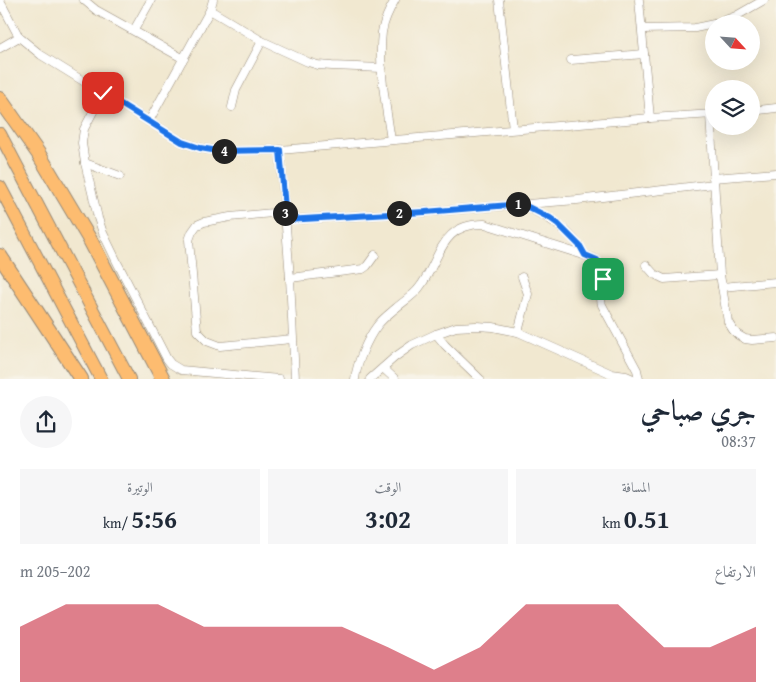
<!DOCTYPE html>
<html lang="ar">
<head>
<meta charset="utf-8">
<style>
  body { margin:0; font-family:"Gentium Book Plus",Amiri,serif; background:#f6f6f7; color:#1f2937; direction:rtl; height:100vh; display:flex; flex-direction:column; font-size:19px; white-space:nowrap }
  * { box-sizing:border-box; margin:0 }
  p { font-size:16px; color:#747a83 }
  .icon { flex:none; width:28px; height:28px; fill:none; stroke:currentColor; stroke-width:2; stroke-linecap:round; stroke-linejoin:round }
  .map { position:relative; height:379px; overflow:hidden; direction:ltr }
  .details { display:flex; flex-direction:column; background:#fff; flex:1 }
  .details>* { flex:none }
  .needle { width:32px; rotate:116deg }
  .tools { position:absolute; left:705px; top:15px; display:grid; gap:10px }
  .tools a { display:grid; place-items:center; width:55px; height:55px; border-radius:50%; background:#fff; box-shadow:0 5px 20px #0002; font-size:25px }
  .pin { position:absolute; display:grid; place-items:center; width:42px; height:42px; color:#fff; margin:-21px; border-radius:10px; box-shadow:0 2px 8px #0006 }
  .km { position:absolute; width:25px; height:25px; margin:-12px; border-radius:50%; background:#222; color:#fff; font-size:14px; line-height:25px; text-align:center }
  .round { display:grid; place-items:center; flex:none; width:52px; height:52px; border-radius:26px; background:#f6f6f7 }
  .summary { display:flex; align-items:center; justify-content:space-between; height:85px; padding:0 20px }
  h1 { font-size:28px; font-weight:800; line-height:38px }
  .figures { display:grid; grid-template-columns:repeat(3,1fr); gap:8px; height:85px; padding:5px 20px }
  .figures div { display:grid; align-content:center; border-radius:0px; background:#f6f6f7; text-align:center }
  .figures b { font-size:25px; font-weight:800 }
  .figures small { font-size:14px; font-weight:400 }
  .figures p { font-size:14px }
  .chart { height:140px; padding:10px 20px }
  .chart p { display:flex; justify-content:space-between }
  .chart svg { width:100%; height:90px; margin-top:5px; fill:#d1495b; opacity:.7 }
  .map>svg:first-child { display:block }
  .lines { fill:none; stroke-linecap:round; stroke-linejoin:round }
  .minor-casing { stroke:#968977; stroke-width:9 }
  .trunk-casing { stroke:#968977; stroke-width:14 }
  .motorway-casing { stroke:#968977; stroke-width:16 }
  .minor { stroke:#fff; stroke-width:8 }
  .trunk { stroke:#fdbc70; stroke-width:12 }
  .motorway { stroke:#fdbc70; stroke-width:14 }
  .route-casing { stroke:#fff; stroke-width:10 }
  .route { stroke:#1a73e8; stroke-width:6 }
</style>
</head>
<body>
<div class="map">
<svg width="776" height="379" viewBox="0 0 776 379">
  <rect width="100%" height="100%" fill="#f7f3e8"/>
  <filter id="ink" filterUnits="userSpaceOnUse"><feTurbulence type="fractalNoise" baseFrequency=".02" numOctaves="2"/><feDisplacementMap in="SourceGraphic" scale="10" xChannelSelector="R" yChannelSelector="G"/><feConvolveMatrix kernelMatrix="1 2 1 2 8 2 1 2 1" color-interpolation-filters="sRGB"/></filter>
  <filter id="wash" filterUnits="userSpaceOnUse"><feTurbulence type="fractalNoise" baseFrequency=".0096" numOctaves="4" result="noise"/><feDisplacementMap in="SourceGraphic" scale="20" xChannelSelector="R" yChannelSelector="G"/><feGaussianBlur stdDeviation="1.12" result="paint"/><feColorMatrix in="noise" values="0 0 0 0 0 0 0 0 0 0 0 0 0 0 0 0 0 1.4 0 .05"/><feComposite in="paint" operator="in"/></filter>
  <g filter="url(#wash)">
    <rect width="100%" height="100%" fill="#f1e8d0"/>
  </g>
  <g filter="url(#ink)">
    <g class="lines">
      <g class="minor-casing">
        <g id="minor">
          <path d="M84 0 96 10 184 59"/>
          <path d="M499 0 513 129"/>
          <path d="M639 0 650 118"/>
          <path d="M0 1 19 37 41 55 182 142 200 148 218 151 280 150 650 118 714 114"/>
          <path d="M210 10 262 41 308 62 318 65 332 66 382 68"/>
          <path d="M715 24 736 16 764 0"/>
          <path d="M642 29 695 28 714 24"/>
          <path d="M134 30 151 0"/>
          <path d="M0 48 19 37"/>
          <path d="M571 60 644 54"/>
          <path d="M103 93 84 129 82 143 85 163 98 218 103 233 118 264 167 359 171 364 181 370 279 379"/>
          <path d="M232 107 236 90 262 41"/>
          <path d="M751 111 776 108"/>
          <path d="M710 115 720 275 728 322 733 330 738 335 745 339 752 340 776 338"/>
          <path d="M149 121 210 10 213 0"/>
          <path d="M391 140C386 106 378 66 382 32 384 21 389 10 395 0"/>
          <path d="M280 150 290 278 295 379"/>
          <path d="M85 163 120 176"/>
          <path d="M713 178 776 173"/>
          <path d="M522 204C548 217 570 229 585 255"/>
          <path d="M284 212 230 217 204 222 197 225 192 232 189 240 197 331 207 341 220 346 292 339"/>
          <path d="M286 220 425 212 577 200 714 184"/>
          <path d="M646 265 654 274 664 279 720 275"/>
          <path d="M290 278 363 269 367 266 375 255"/>
          <path d="M722 287 776 282"/>
          <path d="M518 332 528 294 522 277"/>
          <path d="M436 334 445 345 480 379"/>
          <path d="M383 368 395 379"/>
          <path d="M355 379C357 363 367 339 377 326 382 319 389 314 396 308 404 301 413 296 419 288 441 260 439 223 485 224L593 258C611 268 597 289 602 305L637 370 639 379"/>
          <path d="M370 379 395 357 412 345 436 334 456 327 476 326 493 327 518 332 612 374 626 376 633 379"/>
        </g>
      </g>
      <g class="trunk-casing">
        <g id="trunk">
          <path d="M0 134 129 379"/>
          <path d="M0 187 101 379"/>
        </g>
      </g>
      <g class="motorway-casing">
        <g id="motorway">
          <path d="M0 99 38 153 90 240 163 379"/>
          <path d="M0 256 81 379"/>
        </g>
      </g>
      <use href="#minor" class="minor"/>
      <use href="#trunk" class="trunk"/>
      <use href="#motorway" class="motorway"/>
    </g>
  </g>
  <g class="lines" filter="url(#ink)">
    <g class="route-casing">
      <path id="route" d="M103 93 182 142 200 148 218 151 280 150 286 220 425 212 522 204 550 218 557 223 580 246 585 255 597 260 603 271V279"/>
    </g>
    <use href="#route" class="route"/>
  </g>
</svg>
<div class="tools">
<a><svg class="needle" viewBox="-14 -14 28 28"><path d="M0-13l5 13h-10z" fill="#e53935"/><path d="M0 13l5-13h-10z" fill="#747a83"/></svg></a>
<a><svg class="icon" aria-label="layers" viewBox="0 0 24 24"><path d="M12 4l9 5-9 5-9-5zM3 14l9 5 9-5"/></svg></a>
</div>
<div class="pin" style="left:603px;top:279px;background:#1e9e55"><svg class="icon" aria-label="arrive" viewBox="0 0 24 24"><path d="M6 21V4h12l-3 4 3 4H6"/></svg></div>
<div class="pin" style="left:103px;top:93px;background:#d93025"><svg class="icon" aria-label="check" viewBox="0 0 24 24"><path d="M5 12l5 5 9-10"/></svg></div>
<b class="km" style="left:518px;top:204px">1</b>
<b class="km" style="left:399px;top:213px">2</b>
<b class="km" style="left:285px;top:213px">3</b>
<b class="km" style="left:224px;top:151px">4</b>
</div>
<section class="details">
<div class="summary"><div><h1>جري صباحي</h1><p>08:37</p></div><a class="round"><svg class="icon" aria-label="share" viewBox="0 0 24 24"><path d="M12 15V3M7 8l5-5 5 5M5 13v7h14v-7"/></svg></a></div>
<div class="figures">
<div><p>المسافة</p><b>0.51<small> km</small></b></div>
<div><p>الوقت</p><b>3:02</b></div>
<div><p>الوتيرة</p><b>5:56<small> /km</small></b></div>
</div>
<div class="chart"><p><span>الارتفاع</span>202–205 m</p>
<svg viewBox="0 0 160 44" preserveAspectRatio="none"><path d="M0 44V17L10 6L20 6L30 6L40 17L50 17L60 17L70 17L80 27L90 38L100 27L110 6L120 6L130 6L140 27L150 27L160 17V44z"/></svg>
</div>
</section>
</body>
</html>
